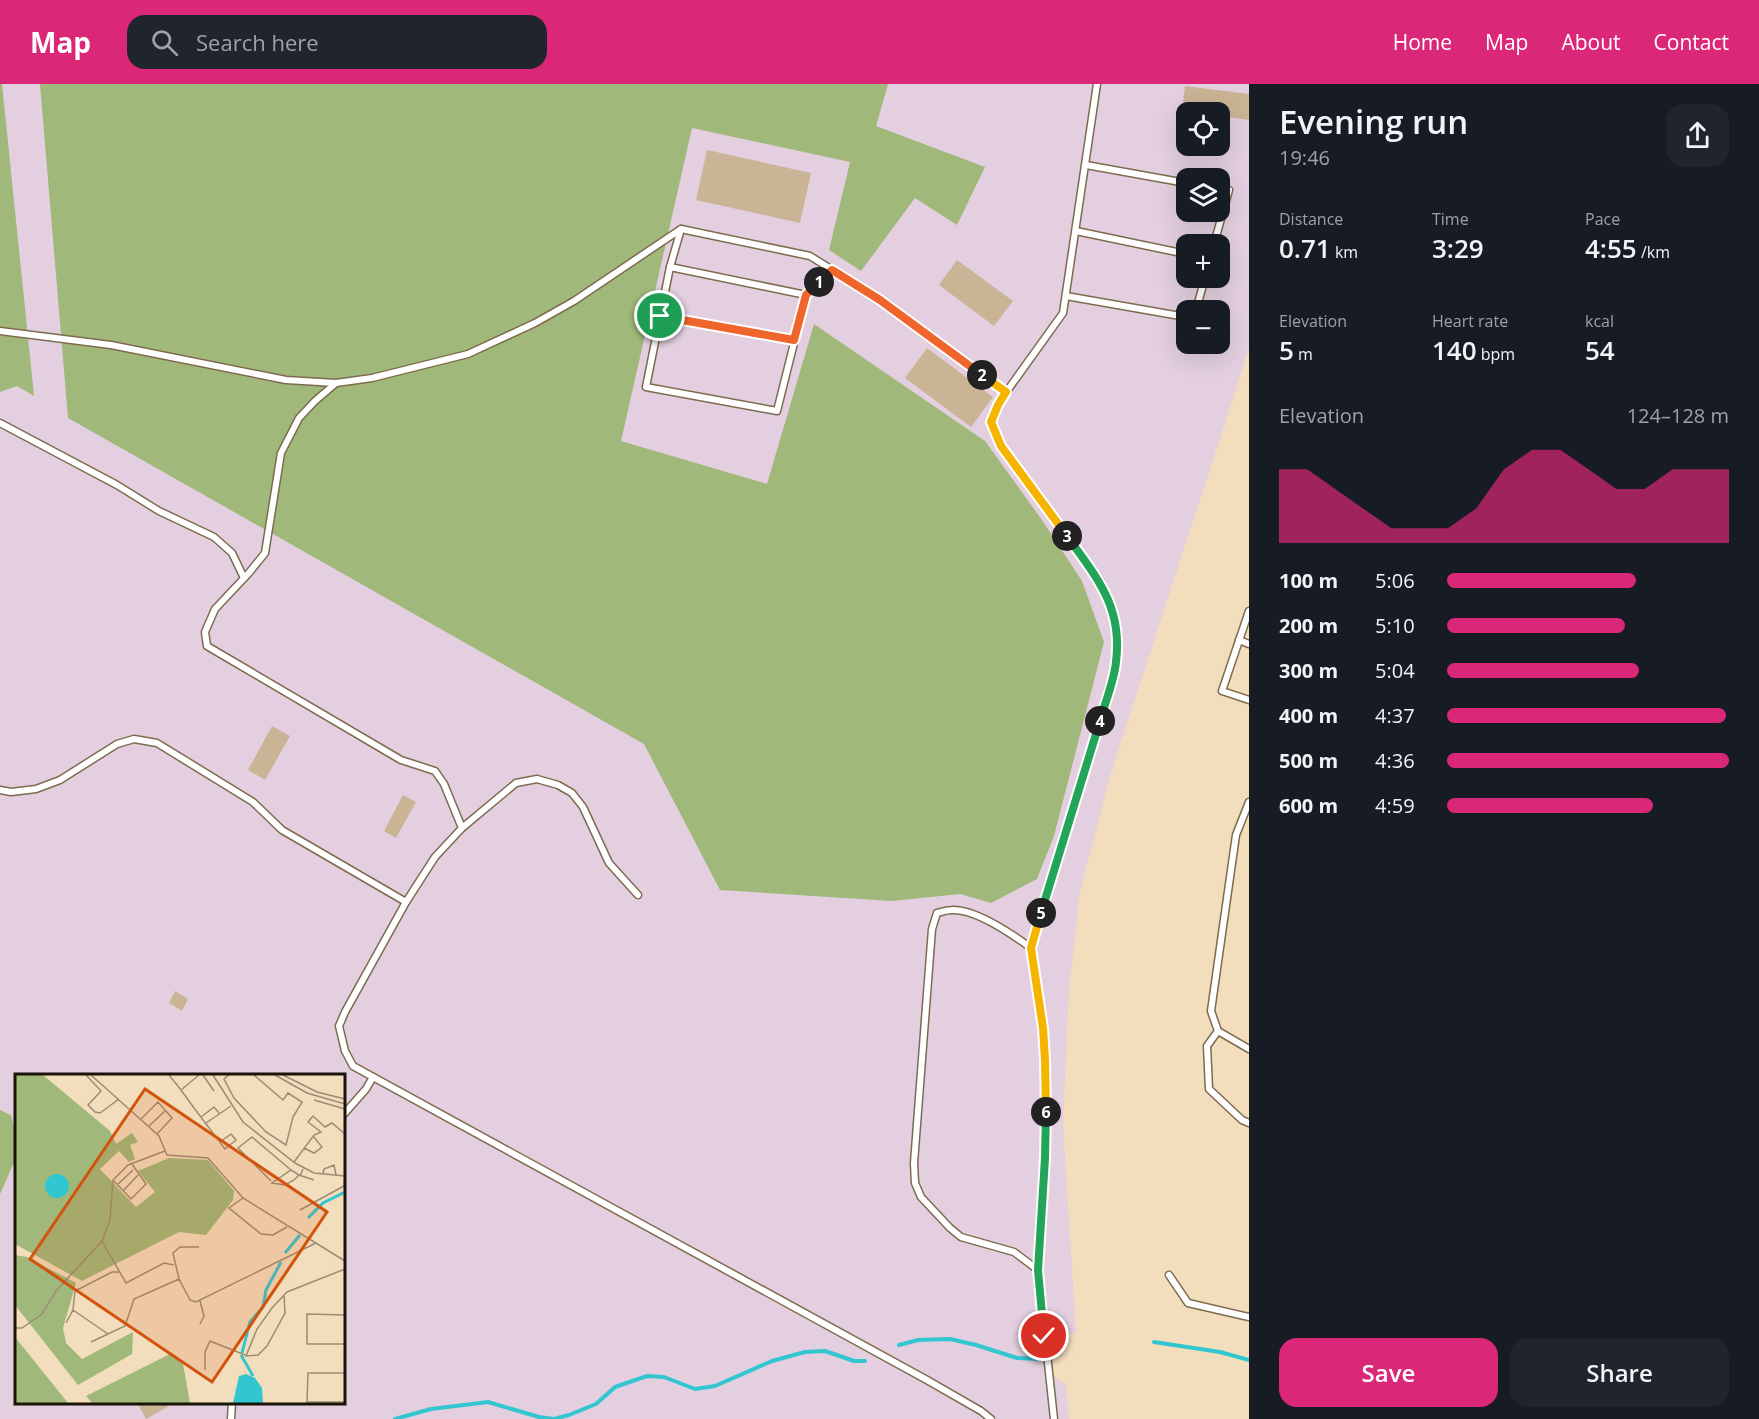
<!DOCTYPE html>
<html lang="en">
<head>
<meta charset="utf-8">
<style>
  body { margin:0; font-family:"Open Sans",sans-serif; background:#20242c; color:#f1f3f6; height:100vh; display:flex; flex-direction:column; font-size:22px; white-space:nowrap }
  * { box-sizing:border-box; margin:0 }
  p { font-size:20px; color:#9ea1a6 }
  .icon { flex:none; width:33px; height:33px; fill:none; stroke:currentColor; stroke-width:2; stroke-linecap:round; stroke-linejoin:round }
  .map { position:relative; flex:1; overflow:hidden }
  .panel { display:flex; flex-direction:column; background:#171b24; width:510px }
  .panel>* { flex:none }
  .buttons { position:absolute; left:1176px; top:18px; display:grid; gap:12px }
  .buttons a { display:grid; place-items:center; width:54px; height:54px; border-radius:12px; background:#171b24; box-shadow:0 6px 24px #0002; font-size:30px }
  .pin { position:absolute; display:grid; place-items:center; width:51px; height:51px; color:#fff; margin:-26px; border:3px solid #fff; border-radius:50%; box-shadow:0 2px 6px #0007 }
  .km { position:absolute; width:30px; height:30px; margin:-15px; border-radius:50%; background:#222; color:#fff; font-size:16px; line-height:30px; text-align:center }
  .round { display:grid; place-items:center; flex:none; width:63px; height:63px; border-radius:18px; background:#20242c }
  .summary { display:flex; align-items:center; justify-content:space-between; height:102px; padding:0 30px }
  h1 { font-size:33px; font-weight:600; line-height:45px }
  .stats { display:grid; grid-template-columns:repeat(3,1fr); gap:9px; height:102px; padding:6px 30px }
  .stats div { display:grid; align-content:center }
  .stats b { font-size:26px; font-weight:600 }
  .stats small { font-size:16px; font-weight:400 }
  .stats p { font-size:16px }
  .chart { height:168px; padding:12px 30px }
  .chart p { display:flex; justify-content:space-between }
  .chart svg { width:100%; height:108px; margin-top:6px; fill:#db2777; opacity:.7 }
  .cta { display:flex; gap:12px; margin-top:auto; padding:12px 30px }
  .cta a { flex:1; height:69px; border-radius:18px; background:#db2777; color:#fff; font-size:24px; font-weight:600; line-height:69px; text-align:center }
  .cta a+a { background:#20242c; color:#f1f3f6 }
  ul { padding:0 30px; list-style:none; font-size:20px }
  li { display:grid; grid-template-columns:96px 72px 1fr; align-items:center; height:45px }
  li i { height:15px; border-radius:8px; background:#db2777 }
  header { display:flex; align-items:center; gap:36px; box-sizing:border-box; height:84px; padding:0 30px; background:#db2777; color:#fff }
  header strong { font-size:28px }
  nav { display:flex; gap:33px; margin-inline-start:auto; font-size:21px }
  .search { width:420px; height:54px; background:#20242c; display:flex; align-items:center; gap:15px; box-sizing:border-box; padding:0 21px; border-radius:18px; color:#9ea1a6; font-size:22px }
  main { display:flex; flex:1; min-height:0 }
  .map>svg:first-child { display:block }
  .industrial { fill:#e3cfdf; fill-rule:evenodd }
  .green { fill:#a0b97b }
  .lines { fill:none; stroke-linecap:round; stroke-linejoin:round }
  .stream { stroke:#32c6d0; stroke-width:4 }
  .building { fill:#c9b495 }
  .lane-casing { stroke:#7e6b4e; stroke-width:9 }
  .lane { stroke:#fff; stroke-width:6 }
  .split-1-casing { stroke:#fff; stroke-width:12 }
  .split-2-casing { stroke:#fff; stroke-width:12 }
  .split-3-casing { stroke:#fff; stroke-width:12 }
  .split-4-casing { stroke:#fff; stroke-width:12 }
  .split-5-casing { stroke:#fff; stroke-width:12 }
  .split-6-casing { stroke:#fff; stroke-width:12 }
  .split-7-casing { stroke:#fff; stroke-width:12 }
  .split-1 { stroke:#f0652b; stroke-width:8 }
  .split-2 { stroke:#f0652b; stroke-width:8 }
  .split-3 { stroke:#f5b400; stroke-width:8 }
  .split-4 { stroke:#22a559; stroke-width:8 }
  .split-5 { stroke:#22a559; stroke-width:8 }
  .split-6 { stroke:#f5b400; stroke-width:8 }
  .split-7 { stroke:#22a559; stroke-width:8 }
  .inset-river { fill:none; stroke:#32c6d0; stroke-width:3 }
  .inset-road { fill:none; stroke:#9c8c74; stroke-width:1.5 }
  .view { fill:#d3520c; fill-opacity:0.15; stroke:#d3520c; stroke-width:3 }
  .inset-edge { fill:none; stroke:#1a1307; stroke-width:3 }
</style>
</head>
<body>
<header>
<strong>Map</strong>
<div class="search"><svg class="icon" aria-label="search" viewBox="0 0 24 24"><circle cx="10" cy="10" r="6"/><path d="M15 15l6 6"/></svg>Search here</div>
<nav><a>Home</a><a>Map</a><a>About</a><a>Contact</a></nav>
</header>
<main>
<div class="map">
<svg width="1249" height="1335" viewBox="0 0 1249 1335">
  <rect width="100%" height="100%" fill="#f2ddbc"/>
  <path class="industrial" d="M0 0H1249V265L1109 695 1080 808 1069 905 1063 1041 1076 1249 1050 1252 1052 1291 1066 1301 1069 1335H0ZM1186 28H1220V62H1186ZM1186 94H1220V128H1186ZM1186 160H1220V194H1186ZM1186 226H1220V260H1186ZM16 992H344V1318H16Z"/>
  <g class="green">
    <path d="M0 0H2L34 312 17 302 0 308Z"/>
    <path d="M40 0H888L876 42 985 83 957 141 915 114 861 187 829 166 850 78 692 44 621 357 767 400 814 240 985 357 1042 436 1082 497 1104 558 1054 752 1037 795 991 819 960 810 892 817 720 806 644 660 68 334Z"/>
    <path d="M0 1026 11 1031 16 1050V1074L0 1110Z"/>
  </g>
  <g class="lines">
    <g class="stream">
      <path d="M1154 1258 1220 1268 1249 1276"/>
      <path d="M899 1261 918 1256 950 1255 976 1261 1017 1274 1040 1275"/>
      <path d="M395 1335 431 1325 488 1318 539 1333 554 1335 569 1331 596 1320 615 1303 647 1292 664 1293 695 1305 715 1302 772 1277 805 1268 825 1267 854 1277H865"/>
    </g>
  </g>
  <g class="building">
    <path d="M1185 2 1249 10V36L1220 32V28L1182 27Z"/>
    <path d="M707 66 811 89 800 139 696 116Z"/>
    <path d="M957 176 1013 217 994 242 939 201Z"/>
    <path d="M927 264 993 313 971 343 905 294Z"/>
    <path d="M272 642 290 652 265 696 248 686Z"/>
    <path d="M403 711 416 718 396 754 384 747Z"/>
    <path d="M175 907 188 915 182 927 169 919Z"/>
    <path d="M137 1318H176L146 1335Z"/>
  </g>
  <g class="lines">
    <g class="lane-casing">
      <g id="lane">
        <path d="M1086 81 1186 99"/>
        <path d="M681 145 670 183 646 303 777 327 806 211 832 186"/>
        <path d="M1076 147 1186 170"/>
        <path d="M1214 160 1229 106 1220 104"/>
        <path d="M670 183 806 211"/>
        <path d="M1066 212 1186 233"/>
        <path d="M1196 226 1205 194"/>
        <path d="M660 232 794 257"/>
        <path d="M0 247 111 261 286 296 336 299 372 294 468 270 535 239 574 217 681 145 810 172 880 216 1006 308"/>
        <path d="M336 299 315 317 299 334 281 369 265 469 248 490 215 525 205 548 207 562 401 676 435 687 444 700 462 744"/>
        <path d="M0 339 117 401 159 427 214 453 232 469 244 494"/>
        <path d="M1249 527 1222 607 1249 616"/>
        <path d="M1239 556 1249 560"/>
        <path d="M0 706 11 708 36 705 60 696 117 660 134 655 157 659 253 718 282 746 406 818"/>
        <path d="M638 811 609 779 583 723 572 709 558 701 537 695 516 699 462 744 435 773 406 818 345 928 339 942 345 967 353 982 927 1296 981 1327 991 1335"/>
        <path d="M1031 864C1012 850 975 824 951 826 947 826 942 828 937 829L932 845 914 1079 915 1099 921 1113 950 1144 961 1153 1014 1168 1038 1186"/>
        <path d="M1218 947 1211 927 1236 751 1249 718"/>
        <path d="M1249 965 1218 947 1207 962 1209 1005 1242 1036 1249 1039"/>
        <path d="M344 1030 366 1005 373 993"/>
        <path d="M1169 1191 1188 1219 1249 1233"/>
        <path d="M231 1335 232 1318"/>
        <path d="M1054 1335 1038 1186 1045 1075V976L1043 944 1031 864 1116 580 1118 551 1113 530 1100 497 1001 362 991 338 997 321 1063 229 1097 0"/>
      </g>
    </g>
    <use href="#lane" class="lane"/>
  </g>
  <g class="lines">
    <g class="split-1-casing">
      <path id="split-1" d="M660 232 794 256 806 211 819 198"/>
    </g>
    <g class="split-2-casing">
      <path id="split-2" d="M819 198 832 186 880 216 982 291"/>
    </g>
    <g class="split-3-casing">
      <path id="split-3" d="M982 291 1006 308 998 321 991 338 1001 362 1067 452"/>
    </g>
    <g class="split-4-casing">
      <path id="split-4" d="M1067 452C1097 494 1123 523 1116 578 1114 598 1105 618 1100 637"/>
    </g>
    <g class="split-5-casing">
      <path id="split-5" d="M1041 829 1100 637"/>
    </g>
    <g class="split-6-casing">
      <path id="split-6" d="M1041 829 1031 864 1043 944 1045 976 1046 1028"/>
    </g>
    <g class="split-7-casing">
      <path id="split-7" d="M1044 1252 1038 1186 1045 1074 1046 1028"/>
    </g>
    <use href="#split-1" class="split-1"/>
    <use href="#split-2" class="split-2"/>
    <use href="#split-3" class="split-3"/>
    <use href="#split-4" class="split-4"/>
    <use href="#split-5" class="split-5"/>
    <use href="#split-6" class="split-6"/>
    <use href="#split-7" class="split-7"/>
  </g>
  <g transform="translate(15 990)">
    <rect width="330" height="330" fill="#f2ddbc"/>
    <path d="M0 1H28L95 57 101 70 117 59 123 68 115 71 120 85 114 88 104 77 85 95 121 133 140 118 123 97 154 84 193 86 219 117 218 126 191 161 164 158 67 207 0 170ZM0 181 12 183 61 209 48 254 51 269 67 285 118 258 117 280 63 311 0 231ZM0 263 16 283 53 329H0ZM157 279 168 290 175 329H77L71 322Z" fill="#a0b97b"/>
    <path d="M30 112a12 12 0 1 1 24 0a12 12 0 1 1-24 0ZM231 300 240 304 247 314 248 329H218L224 302Z" fill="#32c6d0"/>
    <path class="inset-river" d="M293 144 308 129 330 118M270 179 285 161M227 279 235 248 248 233 251 216 266 188M226 281 238 302"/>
    <path class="inset-road" d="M71 1 86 17 73 31 80 38 85 39 104 25M76 1 144 62 152 81 193 84 228 124 330 187M154 1 166 16 184 1M188 1 199 17M198 1 228 48 280 89 299 99 330 102M214 1 209 5 219 24 251 58 271 71 278 43 287 28 273 19 268 26 239 1M260 1 292 19 330 30M268 1 302 18 330 25M166 16 179 34 210 75 221 66 216 60 205 68M299 26 330 35M186 43 199 33 204 39M126 45 143 28 157 44 142 60M191 49 216 32M134 52 150 37M289 74 299 79 307 73 298 62M279 88 299 61 306 58 293 48 298 42 310 53 317 49 330 60M288 95 286 100 284 101 279 106 270 111 257 109 276 96 284 101 299 106M308 100 309 95 319 91 321 101M99 107 116 125 131 110 117 90M256 107 223 74 237 63 276 96M102 111 118 96M108 117 123 101M228 124 214 134 246 160 258 161 272 153M285 136 329 112 330 102M87 167 111 209 149 189 159 191M184 173H165L158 179 164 205 175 226 181 228 301 169M269 221 270 239 252 272 243 281 231 282 242 255 257 234 272 218 330 195M58 236 93 260M330 241 292 240V270H330M51 249 58 236 60 217 97 198H105M185 250 189 242 185 227M0 254H7L27 240 41 217 87 167 95 146 98 106 113 91 150 77M76 268 110 252 119 225 164 205M190 296V278L195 267 230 281M330 299H293L292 328H330"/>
    <path class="view" d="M130 15 312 138 197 308 15 185Z"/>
    <rect width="330" height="330" class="inset-edge"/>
  </g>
</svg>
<div class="buttons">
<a><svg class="icon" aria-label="locate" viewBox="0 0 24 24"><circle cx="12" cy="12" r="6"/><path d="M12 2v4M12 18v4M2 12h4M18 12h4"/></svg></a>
<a><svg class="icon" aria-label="layers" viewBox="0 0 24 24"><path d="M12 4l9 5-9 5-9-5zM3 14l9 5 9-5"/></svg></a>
<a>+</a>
<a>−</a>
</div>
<div class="pin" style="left:660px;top:232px;background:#1e9e55"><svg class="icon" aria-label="arrive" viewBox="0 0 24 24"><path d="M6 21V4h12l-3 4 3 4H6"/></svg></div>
<div class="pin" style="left:1044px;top:1252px;background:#d93025"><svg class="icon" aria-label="check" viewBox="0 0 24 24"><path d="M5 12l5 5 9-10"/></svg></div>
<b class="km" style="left:819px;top:198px">1</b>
<b class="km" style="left:982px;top:291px">2</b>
<b class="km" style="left:1067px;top:452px">3</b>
<b class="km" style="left:1100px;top:637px">4</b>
<b class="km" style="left:1041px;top:829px">5</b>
<b class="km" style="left:1046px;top:1028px">6</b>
</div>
<section class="panel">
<div class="summary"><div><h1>Evening run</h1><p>19:46</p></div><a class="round"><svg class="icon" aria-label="share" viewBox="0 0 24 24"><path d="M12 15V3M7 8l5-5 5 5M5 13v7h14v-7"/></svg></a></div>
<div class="stats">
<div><p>Distance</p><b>0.71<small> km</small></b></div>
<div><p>Time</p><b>3:29</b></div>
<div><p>Pace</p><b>4:55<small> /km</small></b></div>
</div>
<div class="stats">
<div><p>Elevation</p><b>5<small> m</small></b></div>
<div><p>Heart rate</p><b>140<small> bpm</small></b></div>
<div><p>kcal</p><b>54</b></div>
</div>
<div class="chart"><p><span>Elevation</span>124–128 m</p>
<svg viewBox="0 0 160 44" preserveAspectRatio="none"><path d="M0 44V14L10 14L20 22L30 30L40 38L50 38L60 38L70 30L80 14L90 6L100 6L110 14L120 22L130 22L140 14L150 14L160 14V44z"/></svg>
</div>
<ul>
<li><b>100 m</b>5:06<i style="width:67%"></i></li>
<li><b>200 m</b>5:10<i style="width:63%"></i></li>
<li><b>300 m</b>5:04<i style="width:68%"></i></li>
<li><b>400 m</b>4:37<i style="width:99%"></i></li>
<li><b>500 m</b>4:36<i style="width:100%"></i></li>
<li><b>600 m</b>4:59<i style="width:73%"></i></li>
</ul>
<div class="cta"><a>Save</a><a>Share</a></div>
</section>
</main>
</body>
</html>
